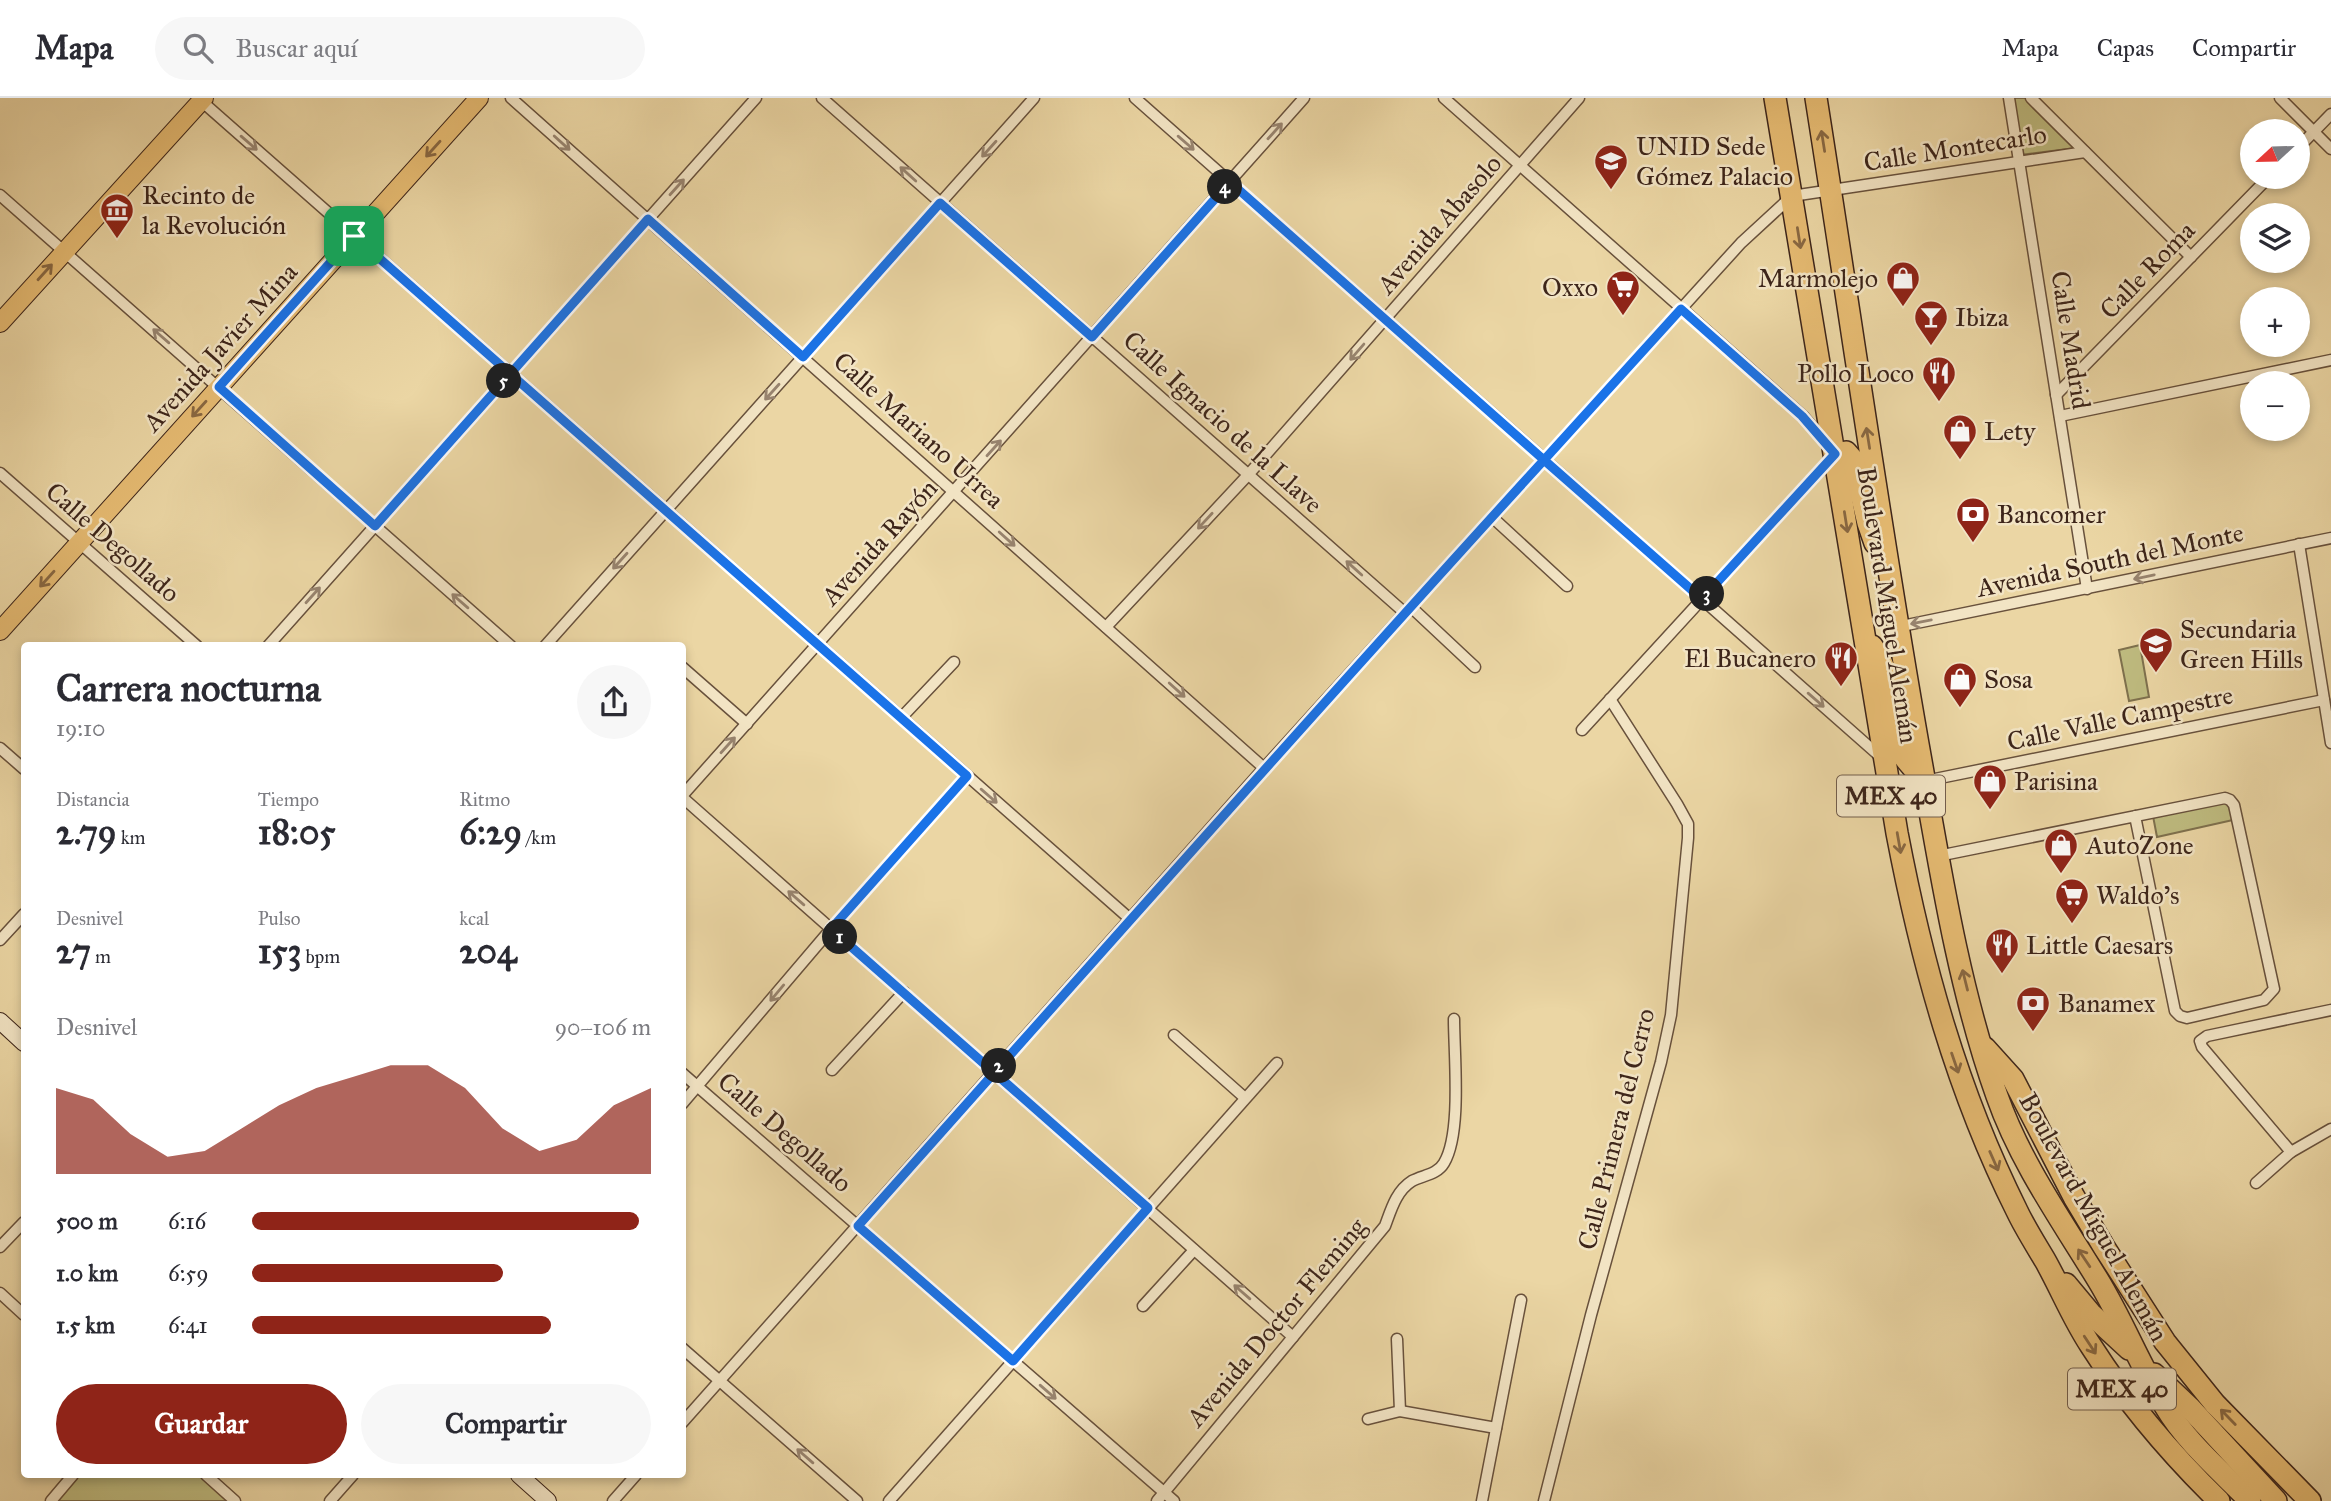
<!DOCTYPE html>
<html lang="es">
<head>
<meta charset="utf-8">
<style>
  body { margin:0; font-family:"IM FELL Great Primer",serif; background:#f7f7f7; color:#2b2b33; height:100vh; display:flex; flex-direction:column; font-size:26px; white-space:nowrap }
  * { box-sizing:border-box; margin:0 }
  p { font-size:23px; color:#7c7c81 }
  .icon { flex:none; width:38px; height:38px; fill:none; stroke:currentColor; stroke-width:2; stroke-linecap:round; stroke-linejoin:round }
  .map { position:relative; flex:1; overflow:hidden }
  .panel { position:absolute; left:21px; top:544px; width:665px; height:836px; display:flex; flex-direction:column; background:#fff; border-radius:7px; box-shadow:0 4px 10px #0003 }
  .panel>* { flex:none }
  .needle { width:46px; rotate:248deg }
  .controls { position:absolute; left:2240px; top:21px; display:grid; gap:14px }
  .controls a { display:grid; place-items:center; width:70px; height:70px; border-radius:50%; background:#fff; box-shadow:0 4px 10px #0003; font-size:35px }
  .pin { position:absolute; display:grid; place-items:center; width:60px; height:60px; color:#fff; margin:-30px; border-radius:14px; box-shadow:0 4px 10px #0006 }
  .km { position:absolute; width:35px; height:35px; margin:-18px; border-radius:50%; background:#222; color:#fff; font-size:19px; line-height:35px; text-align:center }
  .round { display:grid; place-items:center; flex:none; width:74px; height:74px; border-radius:37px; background:#f7f7f7 }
  .overview { display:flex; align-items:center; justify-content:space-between; height:119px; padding:0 35px }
  h1 { font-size:38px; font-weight:800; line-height:52px }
  .stats { display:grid; grid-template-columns:repeat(3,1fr); gap:10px; height:119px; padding:7px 35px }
  .stats div { display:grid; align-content:center }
  .stats b { font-size:35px; font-weight:800 }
  .stats small { font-size:19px; font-weight:400 }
  .stats p { font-size:19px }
  .chart { height:196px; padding:14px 35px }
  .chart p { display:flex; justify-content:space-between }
  .chart svg { width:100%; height:126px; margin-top:7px; fill:#8f2418; opacity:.7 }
  .button { display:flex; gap:14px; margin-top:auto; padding:14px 35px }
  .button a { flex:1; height:80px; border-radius:42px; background:#8f2418; color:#fff; font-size:28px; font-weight:800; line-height:80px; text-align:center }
  .button a+a { background:#f7f7f7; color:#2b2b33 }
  ul { padding:0 35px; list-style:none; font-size:23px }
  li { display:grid; grid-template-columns:112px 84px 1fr; align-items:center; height:52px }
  li i { height:18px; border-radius:9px; background:#8f2418 }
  header { display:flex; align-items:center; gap:42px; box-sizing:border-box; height:98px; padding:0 35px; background:#fff; border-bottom:2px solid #e1e1e2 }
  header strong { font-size:33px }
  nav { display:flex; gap:38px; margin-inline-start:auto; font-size:24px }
  .search { width:490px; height:63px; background:#f7f7f7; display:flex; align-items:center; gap:18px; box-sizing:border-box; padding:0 24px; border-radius:38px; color:#7c7c81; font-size:26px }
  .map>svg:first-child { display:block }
  .green { fill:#bfbc80; stroke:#7e704d; stroke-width:2 }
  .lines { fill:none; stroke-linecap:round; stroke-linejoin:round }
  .street-casing { stroke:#68513c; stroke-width:13 }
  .secondary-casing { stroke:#3d251a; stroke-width:18 }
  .primary-casing { stroke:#3d251a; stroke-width:20 }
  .highway-casing { stroke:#3d251a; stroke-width:24 }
  .street { stroke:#f2e4c4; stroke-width:10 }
  .secondary { stroke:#f2e4c4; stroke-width:16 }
  .primary { stroke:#e6bb72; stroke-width:18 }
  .highway { stroke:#e6bb72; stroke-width:21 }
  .oneway { stroke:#98846f }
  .oneway2 { stroke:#896842 }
  .route-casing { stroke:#fff; stroke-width:14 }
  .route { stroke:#1a73e8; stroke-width:9 }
  .labels { text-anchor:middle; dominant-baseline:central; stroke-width:5; stroke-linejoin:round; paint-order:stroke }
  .shield { fill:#f2e4c4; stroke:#735e4d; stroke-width:2 }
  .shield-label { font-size:24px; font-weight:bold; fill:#3d251a }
  .poi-label { font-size:26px; fill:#3d251a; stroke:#f2e4c4; text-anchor:start }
  .street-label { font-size:26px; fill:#3d251a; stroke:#f2e4c4 }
</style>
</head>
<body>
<header>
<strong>Mapa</strong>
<div class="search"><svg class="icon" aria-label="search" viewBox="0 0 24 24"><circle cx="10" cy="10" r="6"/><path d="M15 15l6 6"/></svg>Buscar aquí</div>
<nav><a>Mapa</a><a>Capas</a><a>Compartir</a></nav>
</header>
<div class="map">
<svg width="2331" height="1403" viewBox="0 0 2331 1403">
  <rect width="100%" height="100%" fill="#ebd6a4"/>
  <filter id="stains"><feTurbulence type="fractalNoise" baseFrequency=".00286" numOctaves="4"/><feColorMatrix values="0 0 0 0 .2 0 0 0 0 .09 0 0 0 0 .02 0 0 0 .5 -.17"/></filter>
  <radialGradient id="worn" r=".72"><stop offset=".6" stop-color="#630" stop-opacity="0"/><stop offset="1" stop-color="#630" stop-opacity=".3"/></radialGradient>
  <g class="green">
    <path d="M2011 0H2038L2084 49 2020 57Z"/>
    <path d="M2140 547 2149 599 2129 603 2119 552Z"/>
    <path d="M2226 699 2233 722 2157 739 2153 718Z"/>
    <path d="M73 1377H205L235 1403H51Z"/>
  </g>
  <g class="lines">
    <g class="street-casing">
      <g id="street">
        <path d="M198 0 1130 821"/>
        <path d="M511 0 1264 670"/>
        <path d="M822 0 1405 515"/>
        <path d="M1135 0 1883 661"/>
        <path d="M1444 0 1803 318 1835 356 1582 632"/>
        <path d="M2009 0 2087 491"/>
        <path d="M2031 0 2191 159"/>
        <path d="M2280 0 2331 51"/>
        <path d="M2298 50 2331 16"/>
        <path d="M0 97 511 548"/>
        <path d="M2056 297 2269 79"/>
        <path d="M2060 318 2331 262"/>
        <path d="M0 375 197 548"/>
        <path d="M1492 419 1567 488"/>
        <path d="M2299 446 2331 645"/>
        <path d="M1411 509 1475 569"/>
        <path d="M1106 529 1248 377 1579 0"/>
        <path d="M1897 529 2331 440"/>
        <path d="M268 548 756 0"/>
        <path d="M545 548 1034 0"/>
        <path d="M682 569 747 626"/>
        <path d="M901 620 954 564"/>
        <path d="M0 650 24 671"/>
        <path d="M1925 683 2324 602"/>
        <path d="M682 698 1304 0"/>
        <path d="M682 699 1293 1239"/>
        <path d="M1938 758 2225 700 2230 702 2234 707 2274 891 2264 902 2187 920 2180 918 2175 913 2135 718"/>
        <path d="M0 842 24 816"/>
        <path d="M1174 937 1245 1000"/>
        <path d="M832 972 904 894"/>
        <path d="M682 975 1174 1403"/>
        <path d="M682 1006 831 831 967 678"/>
        <path d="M2291 1054 2202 949 2200 943 2207 938 2331 912"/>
        <path d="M2256 1085 2291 1054 2331 1031"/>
        <path d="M0 1149 24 1124"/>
        <path d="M0 1195 24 1217"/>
        <path d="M1143 1208 1194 1152"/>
        <path d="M1397 1241 1400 1313"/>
        <path d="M682 1250 857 1403"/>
        <path d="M1368 1321 1400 1313 1496 1330"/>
        <path d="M682 1325 1264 670 1741 145 1792 98 2085 54"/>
        <path d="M206 1377 235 1403"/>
        <path d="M51 1403 73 1377"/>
        <path d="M330 1403 353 1377"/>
        <path d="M613 1403 636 1377"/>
        <path d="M889 1403 1277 965"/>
        <path d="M1157 1403 1385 1128C1391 1112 1396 1093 1412 1083 1423 1077 1437 1077 1444 1065 1462 1035 1454 957 1454 921"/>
        <path d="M1482 1403 1521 1202"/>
        <path d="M1544 1403 1591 1217 1661 964 1671 917 1688 740V726L1677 706 1610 601"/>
      </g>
    </g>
    <g class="secondary-casing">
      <g id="secondary">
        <path d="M0 923 24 945"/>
        <path d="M519 1377 548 1403"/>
      </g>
    </g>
    <g class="primary-casing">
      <g id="primary">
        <path d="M0 225 204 0"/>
        <path d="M0 533 479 0"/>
      </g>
    </g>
    <g class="highway-casing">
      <g id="highway">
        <path d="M1775 0 1897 735C1922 866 1957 993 2017 1113 2025 1130 2036 1147 2046 1164 2061 1191 2073 1221 2091 1248 2126 1303 2172 1357 2219 1403"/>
        <path d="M1816 0C1850 215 1880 431 1918 646 1939 763 1957 886 1997 998 2020 1064 2062 1123 2098 1182 2123 1223 2140 1268 2165 1308 2186 1344 2221 1373 2250 1403"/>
        <path d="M1835 356 1846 354 1853 362 1868 425 1875 445"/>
        <path d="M1872 548C1894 576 1888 613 1897 645 1901 659 1915 671 1923 681"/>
        <path d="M1985 950 2013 981 2074 1099 2104 1149 2165 1244 2215 1306 2310 1403"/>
        <path d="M2066 1186 2091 1216 2129 1251"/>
        <path d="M2154 1276 2190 1310 2276 1403"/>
      </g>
    </g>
    <use href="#street" class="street"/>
    <use href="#secondary" class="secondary"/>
    <use href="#primary" class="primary"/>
    <use href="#highway" class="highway"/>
  </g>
  <defs><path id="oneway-shaft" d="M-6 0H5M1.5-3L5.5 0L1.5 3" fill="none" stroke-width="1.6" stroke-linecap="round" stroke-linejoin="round" transform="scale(1.75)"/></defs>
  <g class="oneway">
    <use href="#oneway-shaft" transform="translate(1275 33) rotate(-48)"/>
    <use href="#oneway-shaft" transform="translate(249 45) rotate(41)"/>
    <use href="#oneway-shaft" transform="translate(562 45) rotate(42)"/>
    <use href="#oneway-shaft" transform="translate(1186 45) rotate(41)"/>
    <use href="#oneway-shaft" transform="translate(989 51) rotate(132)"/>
    <use href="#oneway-shaft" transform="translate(908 76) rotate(-138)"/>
    <use href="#oneway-shaft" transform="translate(677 89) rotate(-48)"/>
    <use href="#oneway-shaft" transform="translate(161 238) rotate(-139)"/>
    <use href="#oneway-shaft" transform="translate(1357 254) rotate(131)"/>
    <use href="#oneway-shaft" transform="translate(772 294) rotate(132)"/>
    <use href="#oneway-shaft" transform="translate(994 350) rotate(-48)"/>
    <use href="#oneway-shaft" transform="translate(1205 423) rotate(133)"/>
    <use href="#oneway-shaft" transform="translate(1007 441) rotate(42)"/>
    <use href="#oneway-shaft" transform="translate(620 463) rotate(132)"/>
    <use href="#oneway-shaft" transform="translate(1354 470) rotate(-138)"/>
    <use href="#oneway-shaft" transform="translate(2144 479) rotate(168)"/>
    <use href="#oneway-shaft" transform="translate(313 497) rotate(-48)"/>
    <use href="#oneway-shaft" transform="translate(460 503) rotate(-139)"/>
    <use href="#oneway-shaft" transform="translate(1921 524) rotate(169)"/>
    <use href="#oneway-shaft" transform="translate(1177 592) rotate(42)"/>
    <use href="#oneway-shaft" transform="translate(1816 602) rotate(41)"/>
    <use href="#oneway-shaft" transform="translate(728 647) rotate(-48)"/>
    <use href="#oneway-shaft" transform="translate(989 698) rotate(41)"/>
    <use href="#oneway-shaft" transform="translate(796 800) rotate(-139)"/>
    <use href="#oneway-shaft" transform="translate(777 895) rotate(130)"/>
    <use href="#oneway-shaft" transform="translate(1242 1194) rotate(-139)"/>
    <use href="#oneway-shaft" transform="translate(1048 1294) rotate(41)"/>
    <use href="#oneway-shaft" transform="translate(805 1358) rotate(-139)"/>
  </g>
  <g class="oneway2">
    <use href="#oneway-shaft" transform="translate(1823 43) rotate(-99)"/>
    <use href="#oneway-shaft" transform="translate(433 51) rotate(132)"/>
    <use href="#oneway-shaft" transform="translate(1799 140) rotate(81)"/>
    <use href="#oneway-shaft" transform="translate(45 174) rotate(-48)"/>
    <use href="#oneway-shaft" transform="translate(199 311) rotate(132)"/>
    <use href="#oneway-shaft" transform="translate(1868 340) rotate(-99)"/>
    <use href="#oneway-shaft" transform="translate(1846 424) rotate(81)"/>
    <use href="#oneway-shaft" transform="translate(47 481) rotate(132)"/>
    <use href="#oneway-shaft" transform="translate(1899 745) rotate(80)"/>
    <use href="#oneway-shaft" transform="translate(1965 882) rotate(-104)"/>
    <use href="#oneway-shaft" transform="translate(1955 965) rotate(71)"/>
    <use href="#oneway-shaft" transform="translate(1994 1063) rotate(66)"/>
    <use href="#oneway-shaft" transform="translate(2084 1160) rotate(-124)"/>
    <use href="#oneway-shaft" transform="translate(2090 1247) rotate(57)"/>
    <use href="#oneway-shaft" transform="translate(2228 1319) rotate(-134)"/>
  </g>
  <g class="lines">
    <g class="route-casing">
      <path id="route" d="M354 138C559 318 763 498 967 678L831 831C937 924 1042 1017 1148 1110L1013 1263 858 1128C1086 872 1313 615 1544 362L1702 501 1835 356 1802 318 1681 211 1544 362 1230 84 1092 239 940 105 803 259 648 121 375 428 219 289 354 138"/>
    </g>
    <use href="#route" class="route"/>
  </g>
  <defs>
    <g id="university-pin" transform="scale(1.75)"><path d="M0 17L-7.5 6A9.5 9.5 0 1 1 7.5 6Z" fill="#8f2418" stroke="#f2e4c4"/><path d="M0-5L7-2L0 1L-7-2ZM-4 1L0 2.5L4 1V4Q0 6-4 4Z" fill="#fff"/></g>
    <g id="museum-pin" transform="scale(1.75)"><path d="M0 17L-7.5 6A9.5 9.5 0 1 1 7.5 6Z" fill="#8f2418" stroke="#f2e4c4"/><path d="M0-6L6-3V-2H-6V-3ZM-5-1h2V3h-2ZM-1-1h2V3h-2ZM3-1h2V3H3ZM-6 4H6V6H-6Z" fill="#fff"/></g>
    <g id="shop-pin" transform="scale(1.75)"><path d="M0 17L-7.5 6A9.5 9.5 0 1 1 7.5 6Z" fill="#8f2418" stroke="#f2e4c4"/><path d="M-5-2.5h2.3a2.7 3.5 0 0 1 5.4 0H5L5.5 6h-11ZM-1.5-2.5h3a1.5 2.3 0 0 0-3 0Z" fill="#fff"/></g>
    <g id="supermarket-pin" transform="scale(1.75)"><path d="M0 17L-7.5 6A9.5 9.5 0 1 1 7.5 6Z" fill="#8f2418" stroke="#f2e4c4"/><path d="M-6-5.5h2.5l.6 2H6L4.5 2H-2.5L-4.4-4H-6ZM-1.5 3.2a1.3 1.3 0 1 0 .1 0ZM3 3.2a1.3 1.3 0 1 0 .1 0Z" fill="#fff"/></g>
    <g id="bar-pin" transform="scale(1.75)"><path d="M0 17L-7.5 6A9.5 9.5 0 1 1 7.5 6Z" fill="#8f2418" stroke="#f2e4c4"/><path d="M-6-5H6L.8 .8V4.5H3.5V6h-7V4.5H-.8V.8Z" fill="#fff"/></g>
    <g id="restaurant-pin" transform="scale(1.75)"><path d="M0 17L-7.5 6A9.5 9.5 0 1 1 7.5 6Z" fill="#8f2418" stroke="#f2e4c4"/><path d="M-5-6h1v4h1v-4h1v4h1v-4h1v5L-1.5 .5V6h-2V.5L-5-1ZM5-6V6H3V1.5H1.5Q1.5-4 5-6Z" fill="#fff"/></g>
    <g id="bank-pin" transform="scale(1.75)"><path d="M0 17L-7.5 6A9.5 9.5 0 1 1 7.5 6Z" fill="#8f2418" stroke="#f2e4c4"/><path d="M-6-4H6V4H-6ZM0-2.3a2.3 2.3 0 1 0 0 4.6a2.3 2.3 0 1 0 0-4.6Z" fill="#fff"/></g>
    <g id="school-pin" transform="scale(1.75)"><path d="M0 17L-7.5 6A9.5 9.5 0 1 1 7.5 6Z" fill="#8f2418" stroke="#f2e4c4"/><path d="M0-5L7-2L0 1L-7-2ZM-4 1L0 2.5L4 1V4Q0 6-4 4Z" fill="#fff"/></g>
  </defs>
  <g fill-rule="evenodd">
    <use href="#university-pin" x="1611" y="63"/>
    <use href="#museum-pin" x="117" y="112"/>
    <use href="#shop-pin" x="1903" y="180"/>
    <use href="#supermarket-pin" x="1623" y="189"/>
    <use href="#bar-pin" x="1931" y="219"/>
    <use href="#restaurant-pin" x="1939" y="275"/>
    <use href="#shop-pin" x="1960" y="333"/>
    <use href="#bank-pin" x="1973" y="416"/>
    <use href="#school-pin" x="2156" y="546"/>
    <use href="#restaurant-pin" x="1841" y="560"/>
    <use href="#shop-pin" x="1960" y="581"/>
    <use href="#shop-pin" x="1990" y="683"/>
    <use href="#shop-pin" x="2061" y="747"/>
    <use href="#supermarket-pin" x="2072" y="797"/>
    <use href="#restaurant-pin" x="2002" y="847"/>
    <use href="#bank-pin" x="2033" y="905"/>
  </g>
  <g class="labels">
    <g class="shield">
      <rect x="1837" y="677.5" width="108" height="41" rx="5"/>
      <rect x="2068" y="1270.5" width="108" height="41" rx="5"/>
    </g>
    <g class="shield-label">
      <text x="1891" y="698">MEX 40</text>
      <text x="2122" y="1291">MEX 40</text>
    </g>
    <g class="poi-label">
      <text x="1636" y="48">UNID Sede<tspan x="1636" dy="30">Gómez Palacio</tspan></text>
      <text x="142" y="97">Recinto de<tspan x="142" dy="30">la Revolución</tspan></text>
      <text x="1878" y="180" text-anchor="end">Marmolejo</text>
      <text x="1598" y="189" text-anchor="end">Oxxo</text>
      <text x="1955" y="219">Ibiza</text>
      <text x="1914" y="275" text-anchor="end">Pollo Loco</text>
      <text x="1984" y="333">Lety</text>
      <text x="1997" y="416">Bancomer</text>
      <text x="2180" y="531">Secundaria<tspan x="2180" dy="30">Green Hills</tspan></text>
      <text x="1816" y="560" text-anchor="end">El Bucanero</text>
      <text x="1984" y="581">Sosa</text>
      <text x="2014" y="683">Parisina</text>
      <text x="2086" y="747">AutoZone</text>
      <text x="2096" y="797">Waldo's</text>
      <text x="2026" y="847">Little Caesars</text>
      <text x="2058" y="905">Banamex</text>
    </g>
    <g class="street-label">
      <text transform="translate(1955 50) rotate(-9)">Calle Montecarlo</text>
      <text transform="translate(1439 126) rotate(-49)">Avenida Abasolo</text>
      <text transform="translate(2147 172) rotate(-46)">Calle Roma</text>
      <text transform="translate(2071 242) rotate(81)">Calle Madrid</text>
      <text transform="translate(220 249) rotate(-48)">Avenida Javier Mina</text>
      <text transform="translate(1223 324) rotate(42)">Calle Ignacio de la Llave</text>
      <text transform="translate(919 332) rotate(42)">Calle Mariano Urrea</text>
      <text transform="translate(113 444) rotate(41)">Calle Degollado</text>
      <text transform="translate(879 444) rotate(-48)">Avenida Rayón</text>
      <text transform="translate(2110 462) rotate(-12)">Avenida South del Monte</text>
      <text transform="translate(1888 507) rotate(81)">Boulevard Miguel Alemán</text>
      <text transform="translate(2120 620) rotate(-12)">Calle Valle Campestre</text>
      <text transform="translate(1616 1031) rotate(-76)">Calle Primera del Cerro</text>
      <text transform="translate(785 1034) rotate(41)">Calle Degollado</text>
      <text transform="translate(2094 1119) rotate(61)">Boulevard Miguel Alemán</text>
      <text transform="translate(1276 1224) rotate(-50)">Avenida Doctor Fleming</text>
    </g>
  </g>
  <rect width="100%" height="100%" filter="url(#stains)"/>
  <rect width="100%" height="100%" fill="url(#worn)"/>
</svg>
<div class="controls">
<a><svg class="needle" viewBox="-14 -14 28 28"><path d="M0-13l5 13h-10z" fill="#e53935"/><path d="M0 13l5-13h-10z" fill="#7c7c81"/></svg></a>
<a><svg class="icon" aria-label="layers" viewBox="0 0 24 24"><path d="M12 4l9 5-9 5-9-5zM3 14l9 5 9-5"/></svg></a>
<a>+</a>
<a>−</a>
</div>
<div class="pin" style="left:354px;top:138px;background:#1e9e55"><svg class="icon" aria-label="arrive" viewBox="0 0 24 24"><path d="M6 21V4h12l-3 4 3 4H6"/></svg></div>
<b class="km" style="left:840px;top:839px">1</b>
<b class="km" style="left:999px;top:968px">2</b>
<b class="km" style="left:1707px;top:496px">3</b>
<b class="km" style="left:1225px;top:89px">4</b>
<b class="km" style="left:504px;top:283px">5</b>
<section class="panel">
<div class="overview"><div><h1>Carrera nocturna</h1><p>19:10</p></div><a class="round"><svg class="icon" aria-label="share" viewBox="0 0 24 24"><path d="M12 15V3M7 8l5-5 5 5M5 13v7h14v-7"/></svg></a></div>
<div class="stats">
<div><p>Distancia</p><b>2.79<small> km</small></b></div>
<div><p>Tiempo</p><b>18:05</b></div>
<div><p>Ritmo</p><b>6:29<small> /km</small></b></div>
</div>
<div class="stats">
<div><p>Desnivel</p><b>27<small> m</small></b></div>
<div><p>Pulso</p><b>153<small> bpm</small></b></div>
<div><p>kcal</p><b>204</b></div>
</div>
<div class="chart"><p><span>Desnivel</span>90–106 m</p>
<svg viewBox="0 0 160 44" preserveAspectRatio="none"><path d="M0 44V14L10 18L20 30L30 38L40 36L50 28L60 20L70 14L80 10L90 6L100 6L110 14L120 28L130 36L140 32L150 20L160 14V44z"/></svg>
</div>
<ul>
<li><b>500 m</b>6:16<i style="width:97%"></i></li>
<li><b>1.0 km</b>6:59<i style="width:63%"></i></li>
<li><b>1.5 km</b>6:41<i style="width:75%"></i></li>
</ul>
<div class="button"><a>Guardar</a><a>Compartir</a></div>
</section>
</div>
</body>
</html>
